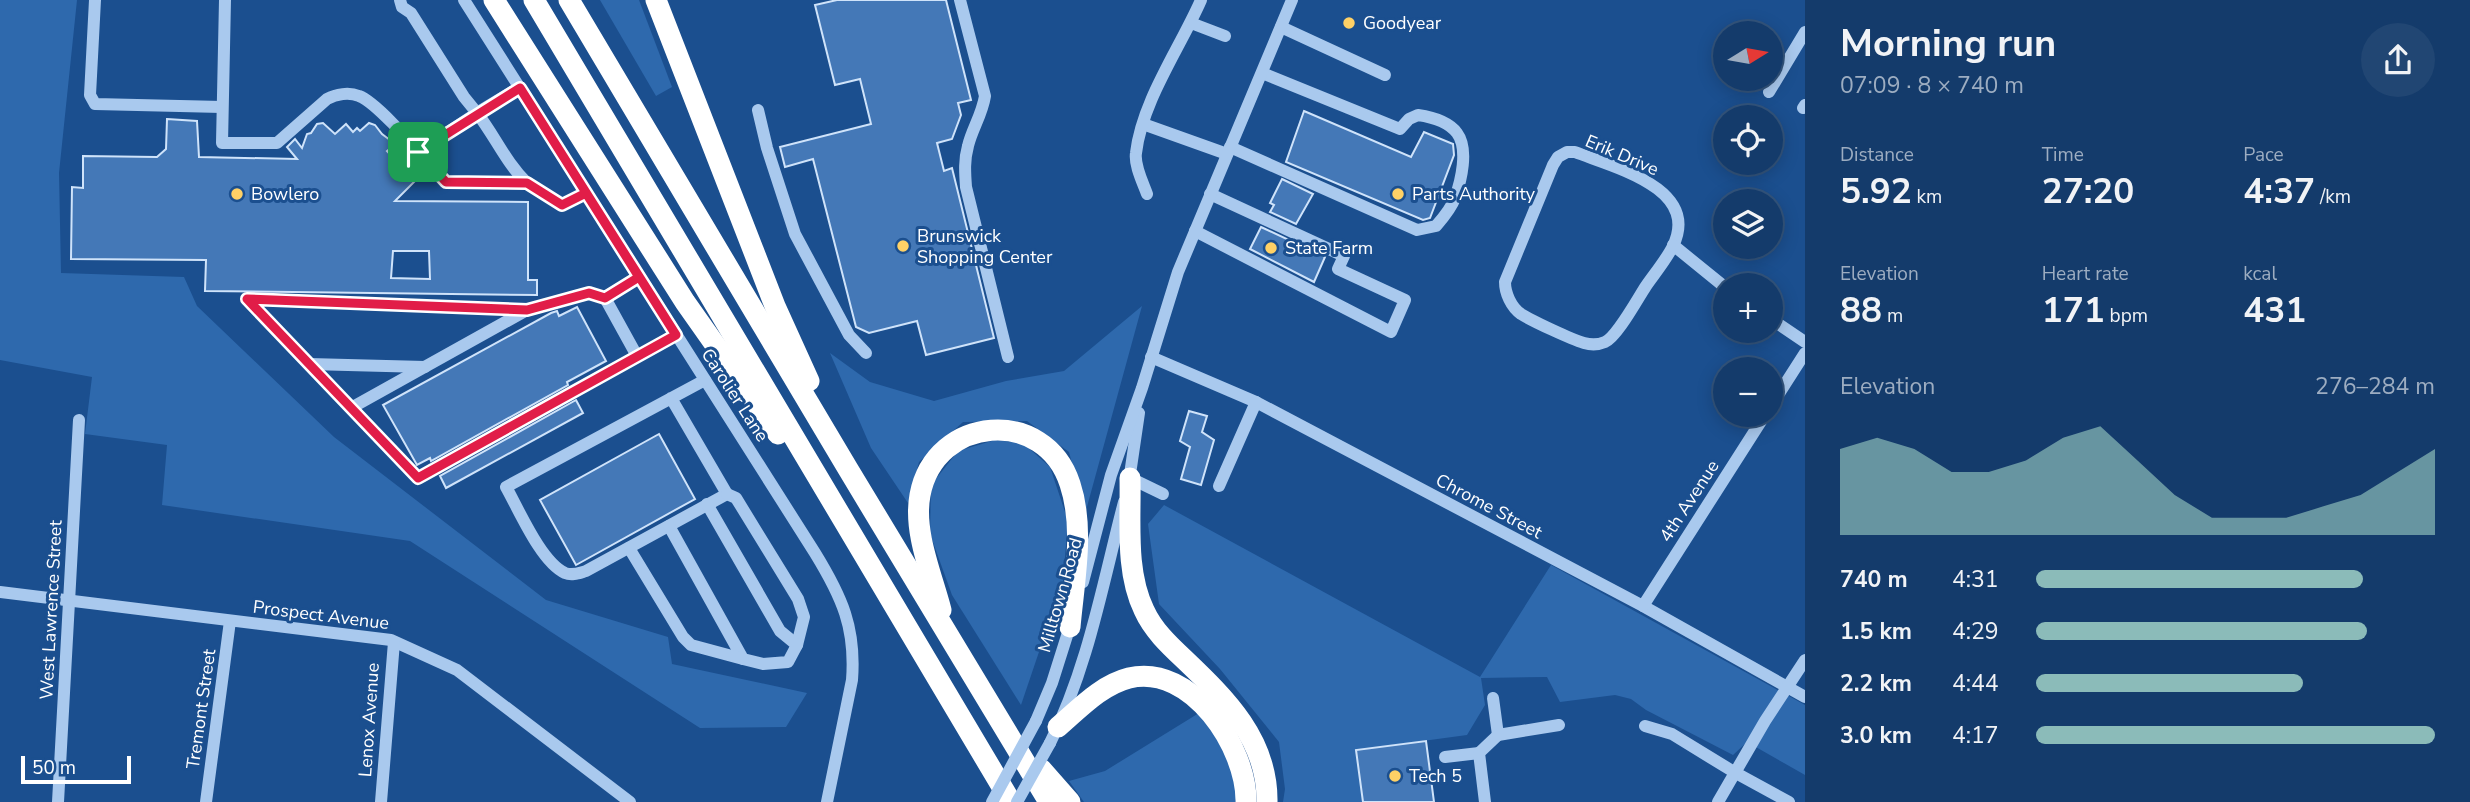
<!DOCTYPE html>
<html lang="en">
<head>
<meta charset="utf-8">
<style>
  body { margin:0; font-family:"Nunito Sans",sans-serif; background:#214673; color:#f1f3f6; height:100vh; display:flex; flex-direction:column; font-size:26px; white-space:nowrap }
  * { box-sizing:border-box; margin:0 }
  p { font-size:23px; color:#9dadc1 }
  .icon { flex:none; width:38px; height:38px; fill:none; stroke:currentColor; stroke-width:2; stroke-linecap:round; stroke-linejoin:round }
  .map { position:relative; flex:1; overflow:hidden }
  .panel { display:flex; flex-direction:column; background:#143b6b; width:665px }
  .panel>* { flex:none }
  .needle { width:46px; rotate:79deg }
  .buttons { position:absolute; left:1713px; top:21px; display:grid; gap:14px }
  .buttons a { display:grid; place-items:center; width:70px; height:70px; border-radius:50%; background:#143b6b; box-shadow:0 4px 18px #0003,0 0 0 2px #33557e; font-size:35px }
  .scale { position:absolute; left:21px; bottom:18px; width:110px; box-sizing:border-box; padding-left:7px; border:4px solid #fff; border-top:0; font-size:19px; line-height:24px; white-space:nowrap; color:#fff; -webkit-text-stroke:5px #1b4f8f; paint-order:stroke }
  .pin { position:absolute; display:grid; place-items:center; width:60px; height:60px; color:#fff; margin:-30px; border-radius:14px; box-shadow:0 4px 10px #0006 }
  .round { display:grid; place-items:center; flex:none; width:74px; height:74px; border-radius:37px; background:#214673 }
  .head { display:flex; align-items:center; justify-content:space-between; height:119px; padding:0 35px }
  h1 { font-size:38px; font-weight:700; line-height:52px }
  .figures { display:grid; grid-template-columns:repeat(3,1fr); gap:10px; height:119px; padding:7px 35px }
  .figures div { display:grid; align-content:center }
  .figures b { font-size:35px; font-weight:700 }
  .figures small { font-size:19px; font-weight:400 }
  .figures p { font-size:19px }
  .chart { height:196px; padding:14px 35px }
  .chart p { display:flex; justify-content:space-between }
  .chart svg { width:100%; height:126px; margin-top:7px; fill:#8bbbb9; opacity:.7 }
  ul { padding:0 35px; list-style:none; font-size:23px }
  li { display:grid; grid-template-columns:112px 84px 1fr; align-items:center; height:52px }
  li i { height:18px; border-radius:9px; background:#8bbbb9 }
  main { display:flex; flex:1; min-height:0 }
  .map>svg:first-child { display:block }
  .green { fill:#2e69ad }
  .building { fill:#4478b7; stroke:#cfe3fa; stroke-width:2; fill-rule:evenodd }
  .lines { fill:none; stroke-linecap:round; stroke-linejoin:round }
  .minor { stroke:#a9c9ee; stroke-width:12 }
  .highway { stroke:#fff; stroke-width:21 }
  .minor-bridge { stroke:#a9c9ee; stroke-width:12 }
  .route-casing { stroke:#fff; stroke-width:14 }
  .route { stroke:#e11d48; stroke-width:9 }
  .poi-dot { fill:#ffd166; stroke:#1b4f8f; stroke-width:2.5 }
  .labels { text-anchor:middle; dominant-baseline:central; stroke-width:6; stroke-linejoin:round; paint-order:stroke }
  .poi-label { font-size:18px; fill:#fff; stroke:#1b4f8f; text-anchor:start }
  .street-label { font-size:18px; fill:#fff; stroke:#1b4f8f }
</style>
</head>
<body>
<main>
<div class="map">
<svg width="1805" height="802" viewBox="0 0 1805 802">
  <rect width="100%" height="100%" fill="#1b4f8f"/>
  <g class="green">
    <path d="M0 0H77L59 173 61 273 184 277 197 306 334 437 546 600 668 637 672 664 807 693 786 727 700 728 410 541 162 505 167 445 85 434 92 377 0 360Z"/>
    <path d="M600 0H639L672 87 656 96Z"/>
    <path d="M1142 306 1085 514 1069 452 1027 421 963 422 919 462 908 503 871 448 830 353 870 382 934 401 1006 381 1064 371Z"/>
    <path d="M995 440 1023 443 1050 467 1068 521 1063 581 1021 705 952 595 930 534 931 485 958 451Z"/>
    <path d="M1164 505 1480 677 1551 565 1805 705V775L1747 742 1733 755 1646 710 1631 699 1615 695 1560 702 1547 677 1481 678 1485 705 1467 735 1356 750 1363 802H1283L1285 789 1279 742 1220 669 1159 604 1148 524Z"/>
    <path d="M1199 713C1217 737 1244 771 1235 802H1084L1069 781 1105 771Z"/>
  </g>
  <g class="building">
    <path d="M837 0H946L971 100 958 103 961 115 952 139 937 143 944 171 952 168 994 338 926 355 917 321 869 333 856 327 813 159 785 167 780 147 871 124 860 79 835 85 815 5Z"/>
    <path d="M1304 111 1411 157 1424 132 1453 144 1454 155 1430 218 1423 220 1286 162Z"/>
    <path d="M167 119 197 121 199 157 297 159 287 147 295 139 302 148 307 134 311 133 317 124 323 123 335 134 346 124 353 132 357 128 360 131 369 123 375 125 382 134 390 140 392 147 387 151 415 181 395 201 528 202V280H537V295L205 291 206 260 71 259 72 187 83 188V156L157 157 166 149ZM393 251H429L430 279 391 278Z"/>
    <path d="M1282 179 1313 194 1296 224 1270 212 1274 205 1270 203Z"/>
    <path d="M1261 227 1325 257 1314 282 1250 249Z"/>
    <path d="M577 307 606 361 567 382 568 385 431 461 430 458 417 465 383 405 551 313 557 311 559 316Z"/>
    <path d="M576 400 583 413 446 488 440 476Z"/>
    <path d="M1189 411 1207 416 1202 432 1214 440 1201 485 1181 479 1190 447 1180 441Z"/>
    <path d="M659 434 695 499 576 565 540 500Z"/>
    <path d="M1426 741 1434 802H1363L1356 750Z"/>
  </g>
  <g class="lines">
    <g class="minor">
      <path d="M95 0 90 95 95 104 222 107"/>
      <path d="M225 0 222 143H277L327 99C336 94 349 92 359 96 379 103 429 164 446 182L527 183C506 163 495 136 477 113L418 152"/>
      <path d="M400 0 402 7 411 13 464 97 477 113 520 87"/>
      <path d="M464 0 815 553C842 597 856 628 852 680L827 802"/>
      <path d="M960 0 985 96C982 115 972 129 968 146 964 160 965 173 966 187L1008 357"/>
      <path d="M1191 23 1225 36"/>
      <path d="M1281 27 1385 75"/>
      <path d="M1769 92 1805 32"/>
      <path d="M1803 108 1805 105"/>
      <path d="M758 110 767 148 795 234 849 335 866 353"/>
      <path d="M1143 124 1227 154"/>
      <path d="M1230 147 1417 230 1436 226C1443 218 1451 209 1455 198 1461 181 1469 149 1457 133 1448 121 1432 117 1418 115L1409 119 1400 129 1262 73"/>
      <path d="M1567 152H1575C1613 167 1701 188 1673 246 1666 260 1655 273 1646 286 1638 298 1617 337 1605 342 1598 345 1591 345 1584 343 1571 339 1532 321 1521 314 1511 307 1505 293 1505 282L1553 165 1558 157Z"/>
      <path d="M527 183 562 205 586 193"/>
      <path d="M1147 194C1143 183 1134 165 1136 153 1142 101 1180 48 1201 0"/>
      <path d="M1195 231 1391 332 1405 300 1338 269 1344 256 1210 194"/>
      <path d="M1673 245 1726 288"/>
      <path d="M639 277 605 298 589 293 528 310 247 299 418 478 676 335"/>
      <path d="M605 298 637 356"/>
      <path d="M1771 319 1805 342"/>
      <path d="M1151 357 1256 402 1643 606 1805 697"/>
      <path d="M309 364 425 367"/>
      <path d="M671 398 727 494 586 571C579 573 572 576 565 573 541 562 519 510 506 487L705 380"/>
      <path d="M1771 406 1805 353"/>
      <path d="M351 408 527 310"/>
      <path d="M1130 478 1163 494"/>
      <path d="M1129 481 1139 413"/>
      <path d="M1219 486 1256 402"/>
      <path d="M727 494 736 498 798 599 804 617 797 645"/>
      <path d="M669 526 743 659 763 664 788 662 797 645 780 631 707 504"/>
      <path d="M629 548 683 637 691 645 743 659"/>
      <path d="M1083 582 1111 475 1142 388 1178 272 1292 0"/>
      <path d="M0 592 391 640 457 670 630 802"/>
      <path d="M1643 606 1765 415"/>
      <path d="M1493 698 1498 735"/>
      <path d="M1036 721 1052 683 1071 623"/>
      <path d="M1645 726 1672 734 1734 772 1789 802"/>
      <path d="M1050 743C1088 668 1103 582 1124 502"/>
      <path d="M1445 757 1479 753"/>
      <path d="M58 802 79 420"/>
      <path d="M206 802 230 621"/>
      <path d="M381 802 394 642"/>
      <path d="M1485 802 1479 753 1498 735 1559 725"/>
      <path d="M1718 802 1765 721 1805 660"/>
    </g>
    <g class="highway">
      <path d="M494 0 685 302 778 434"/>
      <path d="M534 0 1011 802"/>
      <path d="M569 0 848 469 1049 802"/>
      <path d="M656 0 775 306 809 381"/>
      <path d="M1130 478C1131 521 1125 571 1144 610 1153 630 1169 645 1184 659 1226 699 1268 740 1267 802"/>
      <path d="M941 610C932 575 913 532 920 495 935 415 1045 406 1070 484 1085 529 1074 581 1070 627"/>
      <path d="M1058 727C1079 709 1101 685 1129 678 1192 663 1247 748 1246 802"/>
      <path d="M1041 769 1070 802"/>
    </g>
    <g class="minor-bridge">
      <path d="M992 802 1036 721"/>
      <path d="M1017 802 1050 743"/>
    </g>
  </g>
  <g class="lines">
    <g class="route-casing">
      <path id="route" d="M418 152 446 182 527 183 562 205 586 193 639 277 605 298 589 293 527 310 247 299 418 478 676 335 520 88 418 152"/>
    </g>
    <use href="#route" class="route"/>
  </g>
  <g class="poi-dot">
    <circle cx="1349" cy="23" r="7"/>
    <circle cx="237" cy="194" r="7"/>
    <circle cx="1398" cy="194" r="7"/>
    <circle cx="903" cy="246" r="7"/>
    <circle cx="1271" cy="248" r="7"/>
    <circle cx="1395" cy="776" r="7"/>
  </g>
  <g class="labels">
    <g class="poi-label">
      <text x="1363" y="23">Goodyear</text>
      <text x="251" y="194">Bowlero</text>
      <text x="1412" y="194">Parts Authority</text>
      <text x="917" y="236">Brunswick<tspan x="917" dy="21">Shopping Center</tspan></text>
      <text x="1285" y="248">State Farm</text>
      <text x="1409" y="776">Tech 5</text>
    </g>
    <g class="street-label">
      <text transform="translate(1622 155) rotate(23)">Erik Drive</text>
      <text transform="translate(735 395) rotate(57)">Carolier Lane</text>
      <text transform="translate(1689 501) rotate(-57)">4th Avenue</text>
      <text transform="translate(1489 506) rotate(28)">Chrome Street</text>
      <text transform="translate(1060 595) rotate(-74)">Milltown Road</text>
      <text transform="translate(51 610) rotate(-87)">West Lawrence Street</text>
      <text transform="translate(321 615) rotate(7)">Prospect Avenue</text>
      <text transform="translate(201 709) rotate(-82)">Tremont Street</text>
      <text transform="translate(369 720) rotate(-86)">Lenox Avenue</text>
    </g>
  </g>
</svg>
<div class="buttons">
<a><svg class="needle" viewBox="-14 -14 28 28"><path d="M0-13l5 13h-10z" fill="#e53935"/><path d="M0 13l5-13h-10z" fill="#9dadc1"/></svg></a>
<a><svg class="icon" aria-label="locate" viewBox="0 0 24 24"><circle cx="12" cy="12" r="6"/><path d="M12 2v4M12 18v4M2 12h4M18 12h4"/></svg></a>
<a><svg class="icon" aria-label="layers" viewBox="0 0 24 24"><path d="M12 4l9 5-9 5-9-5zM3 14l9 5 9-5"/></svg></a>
<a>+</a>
<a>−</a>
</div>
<div class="scale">50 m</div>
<div class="pin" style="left:418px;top:152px;background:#1e9e55"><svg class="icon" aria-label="arrive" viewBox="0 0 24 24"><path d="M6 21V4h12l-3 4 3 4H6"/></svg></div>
</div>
<section class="panel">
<div class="head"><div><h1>Morning run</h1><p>07:09 · 8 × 740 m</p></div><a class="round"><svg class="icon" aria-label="share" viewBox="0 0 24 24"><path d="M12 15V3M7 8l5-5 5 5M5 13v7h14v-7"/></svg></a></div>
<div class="figures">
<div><p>Distance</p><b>5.92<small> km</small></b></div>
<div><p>Time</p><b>27:20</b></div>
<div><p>Pace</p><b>4:37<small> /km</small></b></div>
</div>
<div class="figures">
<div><p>Elevation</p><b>88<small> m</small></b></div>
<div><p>Heart rate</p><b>171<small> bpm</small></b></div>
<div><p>kcal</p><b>431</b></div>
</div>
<div class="chart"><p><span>Elevation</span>276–284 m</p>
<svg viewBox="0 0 160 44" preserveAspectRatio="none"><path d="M0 44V14L10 10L20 14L30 22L40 22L50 18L60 10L70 6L80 18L90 30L100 38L110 38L120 38L130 34L140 30L150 22L160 14V44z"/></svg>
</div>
<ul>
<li><b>740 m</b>4:31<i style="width:82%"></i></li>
<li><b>1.5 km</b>4:29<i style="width:83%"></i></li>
<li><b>2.2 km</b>4:44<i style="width:67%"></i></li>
<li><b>3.0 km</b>4:17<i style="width:100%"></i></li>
</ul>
</section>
</main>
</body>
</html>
